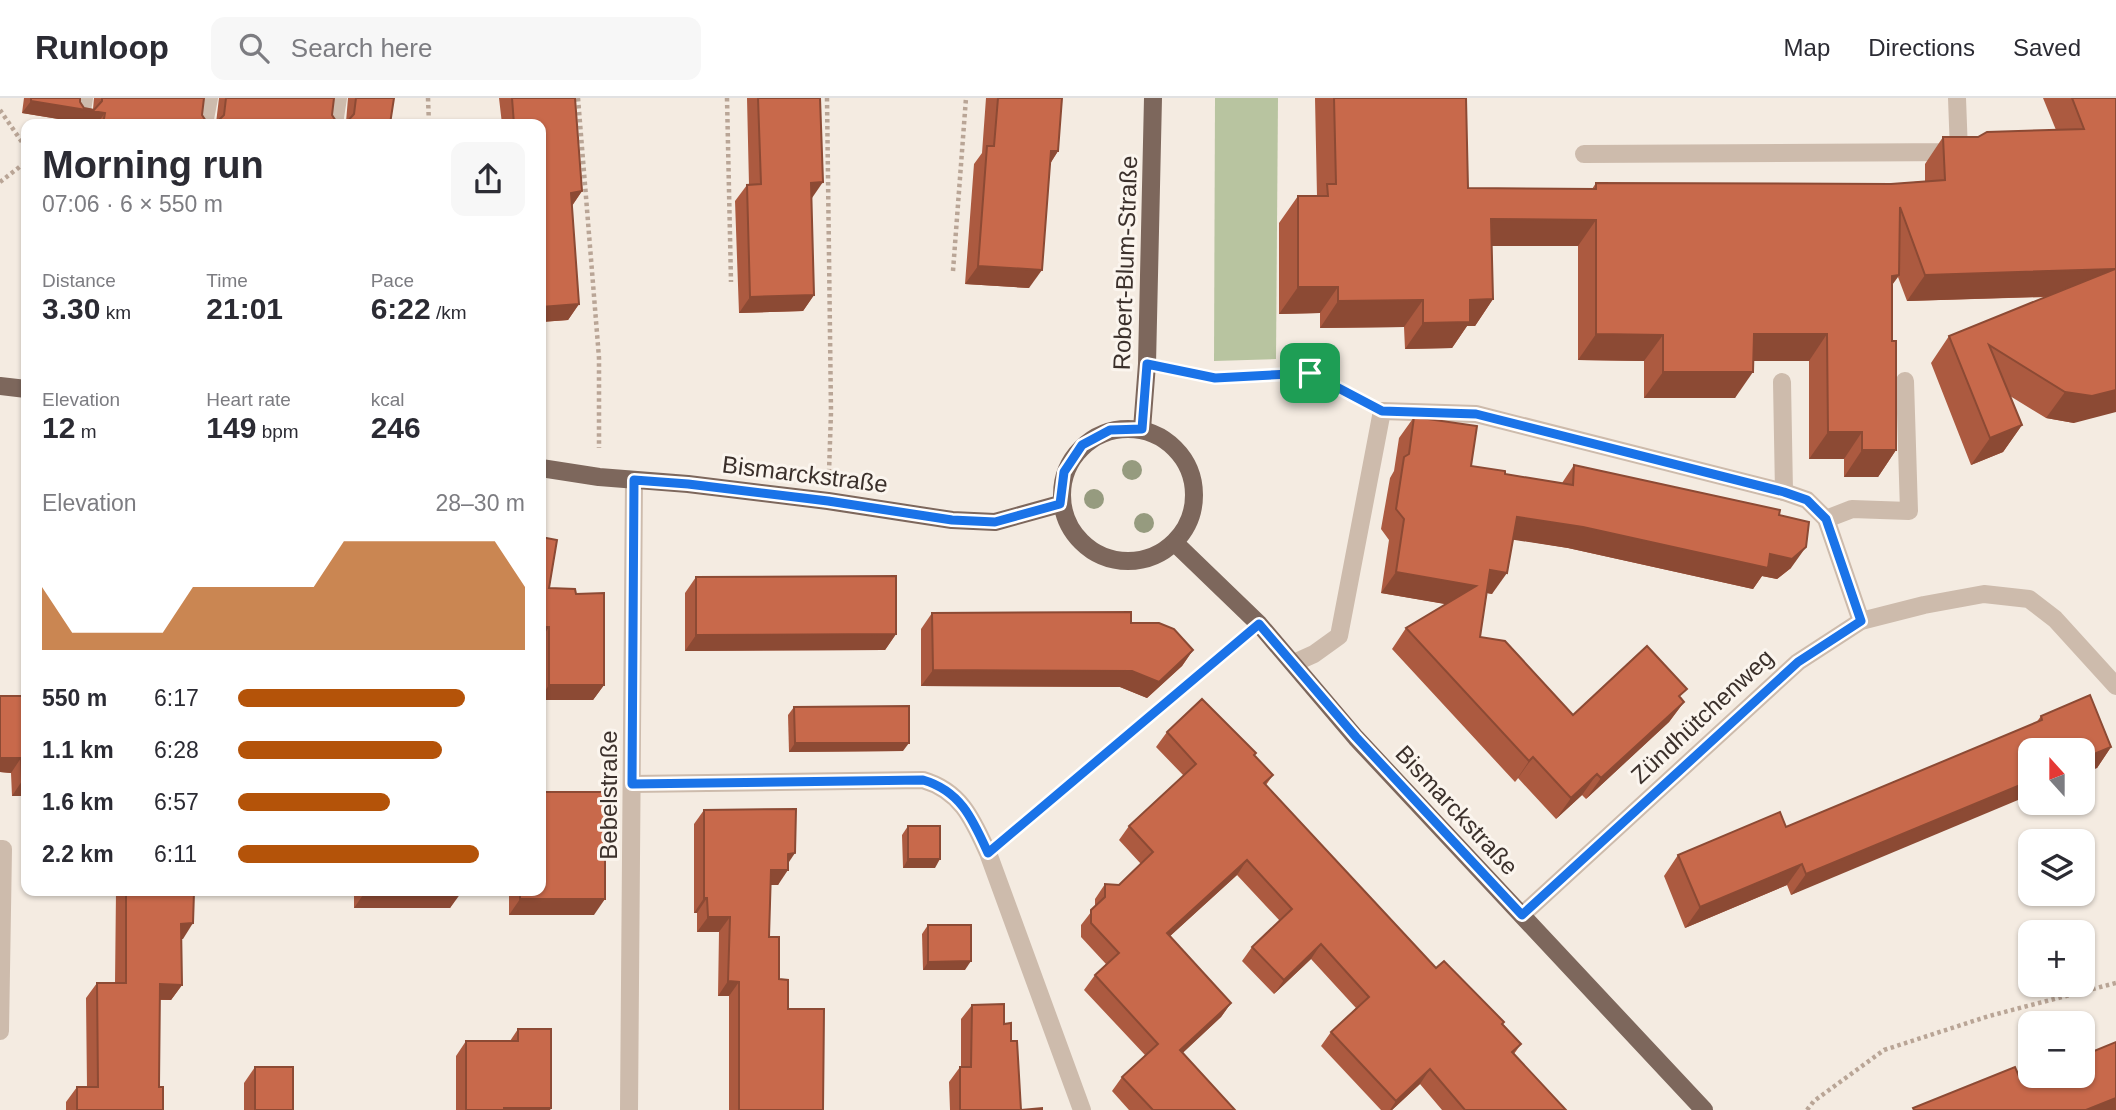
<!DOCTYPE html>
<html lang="en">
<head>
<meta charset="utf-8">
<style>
  body { margin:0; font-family:Helvetica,sans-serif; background:#f7f7f7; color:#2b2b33; height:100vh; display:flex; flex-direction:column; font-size:26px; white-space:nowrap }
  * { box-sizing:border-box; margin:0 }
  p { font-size:23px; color:#7c7c81 }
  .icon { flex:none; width:38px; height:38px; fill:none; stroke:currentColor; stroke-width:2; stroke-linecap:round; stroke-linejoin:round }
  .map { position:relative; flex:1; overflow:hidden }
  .panel { position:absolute; left:21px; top:21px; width:525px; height:777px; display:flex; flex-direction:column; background:#fff; border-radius:14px; box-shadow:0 2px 5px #0004 }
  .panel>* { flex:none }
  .needle { width:46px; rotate:339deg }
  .tools { position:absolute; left:2018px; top:640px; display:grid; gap:14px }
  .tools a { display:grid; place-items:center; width:77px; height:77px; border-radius:14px; background:#fff; box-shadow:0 2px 5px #0004; font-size:35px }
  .pin { position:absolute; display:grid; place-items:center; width:60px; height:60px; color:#fff; margin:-30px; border-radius:14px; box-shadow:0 4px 10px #0006 }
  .round { display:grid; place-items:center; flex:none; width:74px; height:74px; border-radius:14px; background:#f7f7f7 }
  .summary { display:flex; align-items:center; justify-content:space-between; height:119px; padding:0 21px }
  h1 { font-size:38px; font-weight:700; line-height:52px }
  .stats { display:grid; grid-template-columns:repeat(3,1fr); gap:10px; height:119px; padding:7px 21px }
  .stats div { display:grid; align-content:center }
  .stats b { font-size:30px; font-weight:700 }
  .stats small { font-size:19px; font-weight:400 }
  .stats p { font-size:19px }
  .chart { height:196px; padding:14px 21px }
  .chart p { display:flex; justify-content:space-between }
  .chart svg { width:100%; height:126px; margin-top:7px; fill:#b45309; opacity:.7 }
  ul { padding:0 21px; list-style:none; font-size:23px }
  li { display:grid; grid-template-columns:112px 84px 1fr; align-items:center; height:52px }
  li i { height:18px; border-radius:9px; background:#b45309 }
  header { display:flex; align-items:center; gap:42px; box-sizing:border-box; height:98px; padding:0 35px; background:#fff; border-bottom:2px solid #e1e1e2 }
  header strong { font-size:33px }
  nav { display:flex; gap:38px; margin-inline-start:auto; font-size:24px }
  .search { width:490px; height:63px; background:#f7f7f7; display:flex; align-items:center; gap:18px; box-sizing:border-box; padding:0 24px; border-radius:14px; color:#7c7c81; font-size:26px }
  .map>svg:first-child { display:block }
  .green { fill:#b8c4a0 }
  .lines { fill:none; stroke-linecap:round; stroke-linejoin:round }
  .path { stroke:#b9a596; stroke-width:4.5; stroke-dasharray:3.5 3.5; stroke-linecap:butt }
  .minor { stroke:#cdbbac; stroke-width:18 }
  .major { stroke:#7d675c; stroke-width:18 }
  .tree { fill:#969b7f }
  .wall { fill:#ac5a40 }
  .shaded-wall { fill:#8c4a34 }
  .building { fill:#c8694b; stroke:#8c4a34; stroke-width:2 }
  .route-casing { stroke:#fff; stroke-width:14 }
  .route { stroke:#1a73e8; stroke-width:9 }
  .labels { text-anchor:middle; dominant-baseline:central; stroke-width:6; stroke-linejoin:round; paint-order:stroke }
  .street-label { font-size:24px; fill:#3b302b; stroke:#fbf5ee }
</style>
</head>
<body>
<header>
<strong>Runloop</strong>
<div class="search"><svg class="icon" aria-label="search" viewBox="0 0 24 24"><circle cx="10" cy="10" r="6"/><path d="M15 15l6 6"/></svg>Search here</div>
<nav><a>Map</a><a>Directions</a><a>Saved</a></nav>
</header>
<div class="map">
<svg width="2116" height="1012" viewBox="0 0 2116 1012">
  <rect width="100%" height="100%" fill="#f4ebe1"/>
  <path class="green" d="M1215 0H1278L1276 261 1214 263Z"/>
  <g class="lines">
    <g class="path">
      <path d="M428 0 429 26"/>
      <path d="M578 0 599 260V350"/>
      <path d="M727 0 731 184"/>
      <path d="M827 0 831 314 829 374"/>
      <path d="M0 12 26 50"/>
      <path d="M0 84 26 64"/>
      <path d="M953 173 966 0"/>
      <path d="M1177 272 1215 280 1310 275 1357 300"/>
      <path d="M1010 737 1236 546"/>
      <path d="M1807 1012 1814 1003 1884 952 1989 918 2116 885"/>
    </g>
    <g class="minor">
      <path d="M82 13 84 0"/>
      <path d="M204 26 209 0"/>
      <path d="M334 26 338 0"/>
      <path d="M1584 56 1959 54 1957 0"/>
      <path d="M1782 284 1784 394"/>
      <path d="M1826 421 1852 411 1909 413 1905 283"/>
      <path d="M1294 565 1314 556 1339 538 1382 313 1476 316 1784 394 1807 402 1826 421 1861 523"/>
      <path d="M632 686 923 682C961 693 973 722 988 755L1082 1012"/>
      <path d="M0 751H3L0 933"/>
      <path d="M1522 817 1798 564 1861 523 1924 507 1984 496 2029 501 2055 521 2116 588"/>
      <path d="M629 1012 634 382"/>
    </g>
    <g class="major">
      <path d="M0 288 26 291"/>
      <circle cx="1128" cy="397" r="66"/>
      <path d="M1142 331 1147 266 1153 0"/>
      <path d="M541 370 599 379 688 386 828 403 952 422 995 424 1060 406"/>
      <path d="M1175 445 1259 526 1356 640 1704 1012"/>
    </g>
  </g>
  <g class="tree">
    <circle cx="1132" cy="372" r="10"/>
    <circle cx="1094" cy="401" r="10"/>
    <circle cx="1144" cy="425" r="10"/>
  </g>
  <g class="wall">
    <path d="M24 0H80V4L84 10 93 11 94 0H204L202 17 206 23 216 25 219 0H334L332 17 336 23 346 24 348 0H394L390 26H89L22 15Z"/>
    <path d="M499 0H575L582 93 572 108 579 206 568 222 541 224V26H502Z"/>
    <path d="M747 0H820L811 100 814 197 803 213 739 215 735 103 747 87H749Z"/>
    <path d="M986 0H1062L1058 53 1050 66 1029 190 965 186 974 66 982 55Z"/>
    <path d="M1315 0H1466L1468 90 1592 91 1596 85 1891 86 1925 83V66L1943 39H1978L2056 32 2043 0H2116L2074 325 2046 320 2010 298 2022 327 2003 354 1971 367 1931 265 1949 238 2046 199 1907 203 1898 179 1892 187V243L1896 352 1878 379H1844V361H1809V263H1754L1735 300H1644V263L1578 262V148H1492L1493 201 1475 228H1467L1452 250 1405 251 1404 229 1320 230V215L1279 216V125L1298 98H1317Z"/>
    <path d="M1414 319 1471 368 1505 376 1562 385 1574 367 1779 417 1791 470 1777 481 1762 478 1753 491 1568 450 1513 441 1492 496 1487 495 1480 539 1573 617 1681 600 1684 604 1669 624 1586 701 1582 697 1556 721 1518 680 1515 684 1392 551 1406 530 1446 506 1381 495 1389 442 1381 431 1390 380 1394 373 1399 340Z"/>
    <path d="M541 439 549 490 576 496 604 587 593 602H541Z"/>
    <path d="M696 479 896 536 885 552 685 553V495Z"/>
    <path d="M932 515 1131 525 1193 552 1182 568 1147 600 1120 589 921 588V531Z"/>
    <path d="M0 598H26V698H12L11 675 0 674Z"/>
    <path d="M794 609 903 653 789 654 788 617Z"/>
    <path d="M2041 618 2111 649 2097 670 2082 675V653L1791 797 1787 787 1685 830 1664 778 1678 757 1786 729 2036 625Z"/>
    <path d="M1167 634 1254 657 1273 677 1266 687 1436 870 1503 926 1521 946 1514 956 1566 1012H1442L1420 986 1392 1012H1381L1321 948 1331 934 1356 910 1311 861 1274 896 1242 863 1252 849 1280 823 1237 777 1170 838 1231 905 1221 919 1182 955 1235 1012H1129L1112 993 1122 979 1145 957 1084 892 1095 877 1106 866 1081 839V827L1095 809V801L1105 786 1119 787 1141 766 1119 742 1129 728 1184 678 1156 649Z"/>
    <path d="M704 712 788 766 778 787H771L769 839 779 881 823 1012H729V898H718L719 834H697V815H694V726Z"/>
    <path d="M908 728 935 770H903L902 737Z"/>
    <path d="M116 793H182V887L171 902H160L159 989 163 1012H66V1004L77 989H87L86 900 97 885H115Z"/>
    <path d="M354 793H461L450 810H354Z"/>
    <path d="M509 793H541L594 817H509Z"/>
    <path d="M928 827 965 872H923L922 836Z"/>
    <path d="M972 907 1004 926 1011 943 1021 1012H1042H950L949 984 960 969H961V921Z"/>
    <path d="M518 931 551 1010 550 1012H456V958L466 943H510Z"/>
    <path d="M255 969 293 1012H244V985Z"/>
  </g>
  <g class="shaded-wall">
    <path d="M31 3 105 15 97 26H89L22 15Z"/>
    <path d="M1051 53H1058L1046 72Z"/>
    <path d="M823 84 812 100 800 101 811 85Z"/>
    <path d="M582 93 571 109V95Z"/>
    <path d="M1491 121 1596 122 1578 148H1472Z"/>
    <path d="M978 168 1042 172 1029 190 965 186Z"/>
    <path d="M2115 171 2097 197 1907 203 1925 177Z"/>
    <path d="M1899 177 1880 204 1892 178Z"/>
    <path d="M1298 189H1338L1320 215 1279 216Z"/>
    <path d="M814 197 803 213 739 215 750 199Z"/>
    <path d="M1493 201 1475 228H1467L1452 250 1405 251 1423 225 1470 202Z"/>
    <path d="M1423 202 1404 229 1320 230 1338 203Z"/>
    <path d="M579 206 568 222 541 224V209Z"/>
    <path d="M1596 236 1663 237 1644 263 1578 262Z"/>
    <path d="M1754 236H1827L1809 263H1735Z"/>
    <path d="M1663 274H1753L1735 300H1644Z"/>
    <path d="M2116 292V314L2074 325 2046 320 2065 294Z"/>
    <path d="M2022 327 2003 354 1971 367 1990 340Z"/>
    <path d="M1828 334H1862L1844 361H1809Z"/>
    <path d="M1862 352H1896L1878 379H1844Z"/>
    <path d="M1517 419 1770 456 1806 449 1791 470 1777 481 1762 478 1753 491 1568 450 1502 440Z"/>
    <path d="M1490 472 1507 475 1492 496 1476 493Z"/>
    <path d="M1396 474 1476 488 1462 509 1381 495Z"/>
    <path d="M541 529H549L541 541Z"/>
    <path d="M896 536 885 552 685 553 696 537Z"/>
    <path d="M1193 552 1182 568 1147 600 1120 589 921 588 933 572Z"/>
    <path d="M549 587H604L593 602H541V599Z"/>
    <path d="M1684 604 1669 624 1586 701 1601 680Z"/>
    <path d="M795 645H909L903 653 789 654Z"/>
    <path d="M2111 649 2097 670 2082 675V661Z"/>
    <path d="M1533 659 1518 680 1515 684 1529 663Z"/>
    <path d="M0 660H21L11 675 0 674Z"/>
    <path d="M1597 676 1582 697 1556 721 1571 700Z"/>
    <path d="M22 683H26V698H12Z"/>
    <path d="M2030 683V697L1791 797 1806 776Z"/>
    <path d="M795 755 785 770 788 756Z"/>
    <path d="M908 761H940L935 770H903Z"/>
    <path d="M1247 762 1237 777 1157 850 1167 835Z"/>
    <path d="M1802 766 1787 787 1685 830 1700 809Z"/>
    <path d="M771 772H788L778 787H761Z"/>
    <path d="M365 794 461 795 450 810H354Z"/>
    <path d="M704 800H707L697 815H694Z"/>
    <path d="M520 801H605L594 817H509Z"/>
    <path d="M708 819H730L719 834H697Z"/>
    <path d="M193 825 183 841H171L181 826Z"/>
    <path d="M1321 846 1311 861 1274 896 1284 882Z"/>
    <path d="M971 863 965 872H923L928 864Z"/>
    <path d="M728 883 739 884 729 898H718Z"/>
    <path d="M160 886 182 887 171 902 149 901Z"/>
    <path d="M1231 905 1221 919 1170 967 1180 952Z"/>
    <path d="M1430 971 1420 986 1392 1012H1390L1396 1003Z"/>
    <path d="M2116 1000V1012H2086Z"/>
    <path d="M504 1010H551L550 1012H503Z"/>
  </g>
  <g class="building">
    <path d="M31 0H80V4L84 10 94 12 102 3V0H204L202 17 206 23 216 25 224 17 226 0H334L332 17 336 23 346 25 354 16 356 0H394L390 26H103L105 15 31 3Z"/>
    <path d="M512 0H575L582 93 571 95 579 206 541 209V26H514Z"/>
    <path d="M758 0H820L823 84 811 85 814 197 750 199 747 87 761 86Z"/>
    <path d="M998 0H1062L1058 53H1051L1042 172 978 168 987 48H994Z"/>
    <path d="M1334 0H1466L1468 90 1596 91V85L1891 86 1945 82 1943 39H1978L1987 34 2084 31 2072 0H2116V292L2092 298 2065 294 1989 247 2022 327 1990 340 1949 238 2115 171 1925 177 1900 109 1899 177 1892 178V243H1896V352H1862V334H1828L1827 236H1754L1753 274H1663V237L1596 236V122L1491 121 1493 201 1470 202V224L1423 225V202L1338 203V189H1298V98H1328L1327 86H1336Z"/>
    <path d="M1414 319 1477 328 1471 368 1505 373V376L1573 387 1574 367 1780 412 1779 417 1809 424 1806 449 1792 461 1770 456 1768 470 1583 429 1517 419 1507 475 1490 472 1480 539 1505 543 1573 617 1647 548 1687 591 1679 598 1684 604 1601 680 1597 676 1571 700 1533 659 1529 663 1406 530 1476 488 1396 474 1404 421 1396 411 1404 359 1409 356Z"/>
    <path d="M541 439 557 442 549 490 575 491 576 496 604 495V587H549V529H541Z"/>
    <path d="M896 478V536L696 537V479Z"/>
    <path d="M1131 514V525H1159L1174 531 1193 552 1159 584 1132 573 933 572 932 515Z"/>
    <path d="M2090 597 2111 649 2082 661V653H2030V683L1806 776 1802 766 1700 809 1678 757 1780 714 1786 729 2042 622 2041 618Z"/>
    <path d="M0 598H26V683H22L21 660H0Z"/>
    <path d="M1202 601 1256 655 1254 657 1273 677 1264 685 1436 870 1444 863 1504 924 1502 926 1521 946 1512 954 1566 1012H1465L1430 971 1396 1003 1331 934 1369 899 1321 846 1284 882 1252 849 1292 811 1247 762 1167 835 1231 905 1180 952 1235 1012H1153L1122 979 1158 946 1095 877 1119 855 1091 825V812L1105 799V786L1119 787 1153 754 1129 728 1196 666 1167 634Z"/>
    <path d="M909 608V645H795L794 609Z"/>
    <path d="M541 694H605V801H520V793H541Z"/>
    <path d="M796 711 795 755 788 756V772H771L769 839H779V881L788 882V911H824L823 1012H739V884L728 883 730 819H708L707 800H704V712Z"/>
    <rect x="908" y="728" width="32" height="33"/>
    <path d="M126 793H182V794H194L193 825 181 826 182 887 160 886 159 989H163V1012H77V989H98L97 885H126Z"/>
    <path d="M365 793H461V795L365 794Z"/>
    <path d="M928 827H971V863L928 864Z"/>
    <path d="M1004 906V926L1011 925V943H1017L1021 1012 1042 1010V1012H960V969H971L972 907Z"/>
    <path d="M518 931H551V1010H504V1012H466V943H518Z"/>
    <path d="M2116 944V1000L2086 1012H1914L1913 1010 2015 969 2021 983 2033 978H2082V958Z"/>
    <rect x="255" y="969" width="38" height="43"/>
  </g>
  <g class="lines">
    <g class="route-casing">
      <path id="route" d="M1147 266 1215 280 1310 275 1382 313 1476 316 1784 394 1807 402 1826 421 1861 523 1798 564 1522 817 1356 639 1259 526 988 755C973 722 961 693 923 682L632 686 634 382 688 386 828 403 952 422 995 424 1060 406 1064 374 1082 347 1110 332 1142 331Z"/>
    </g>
    <use href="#route" class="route"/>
  </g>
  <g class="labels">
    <g class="street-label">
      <text transform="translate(1125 165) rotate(-88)">Robert-Blum-Straße</text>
      <text transform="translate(805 376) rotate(7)">Bismarckstraße</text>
      <text transform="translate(1702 618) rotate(-43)">Zündhütchenweg</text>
      <text transform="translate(608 697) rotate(-90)">Bebelstraße</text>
      <text transform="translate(1457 712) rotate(47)">Bismarckstraße</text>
    </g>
  </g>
</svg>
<div class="tools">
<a><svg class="needle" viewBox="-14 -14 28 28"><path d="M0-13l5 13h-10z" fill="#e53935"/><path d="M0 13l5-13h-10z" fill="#7c7c81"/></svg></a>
<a><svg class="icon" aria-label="layers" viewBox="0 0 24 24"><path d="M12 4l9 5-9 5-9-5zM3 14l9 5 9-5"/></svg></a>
<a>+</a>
<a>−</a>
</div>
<div class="pin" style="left:1310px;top:275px;background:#1e9e55"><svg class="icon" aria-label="arrive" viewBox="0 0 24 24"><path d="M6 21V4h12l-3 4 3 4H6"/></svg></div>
<section class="panel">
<div class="summary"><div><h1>Morning run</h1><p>07:06 · 6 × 550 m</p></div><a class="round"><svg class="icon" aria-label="share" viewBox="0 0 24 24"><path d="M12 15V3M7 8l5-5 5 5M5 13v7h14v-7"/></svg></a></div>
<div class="stats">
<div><p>Distance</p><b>3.30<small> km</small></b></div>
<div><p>Time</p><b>21:01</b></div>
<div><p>Pace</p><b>6:22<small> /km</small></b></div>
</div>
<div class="stats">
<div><p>Elevation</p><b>12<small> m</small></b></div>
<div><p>Heart rate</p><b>149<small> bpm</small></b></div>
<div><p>kcal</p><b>246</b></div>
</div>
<div class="chart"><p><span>Elevation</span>28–30 m</p>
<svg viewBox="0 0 160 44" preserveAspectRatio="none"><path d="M0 44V22L10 38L20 38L30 38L40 38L50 22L60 22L70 22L80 22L90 22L100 6L110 6L120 6L130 6L140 6L150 6L160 22V44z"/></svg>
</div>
<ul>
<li><b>550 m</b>6:17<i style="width:79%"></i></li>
<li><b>1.1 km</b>6:28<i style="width:71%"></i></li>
<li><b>1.6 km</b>6:57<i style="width:53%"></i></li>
<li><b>2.2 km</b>6:11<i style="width:84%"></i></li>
</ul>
</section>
</div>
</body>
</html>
